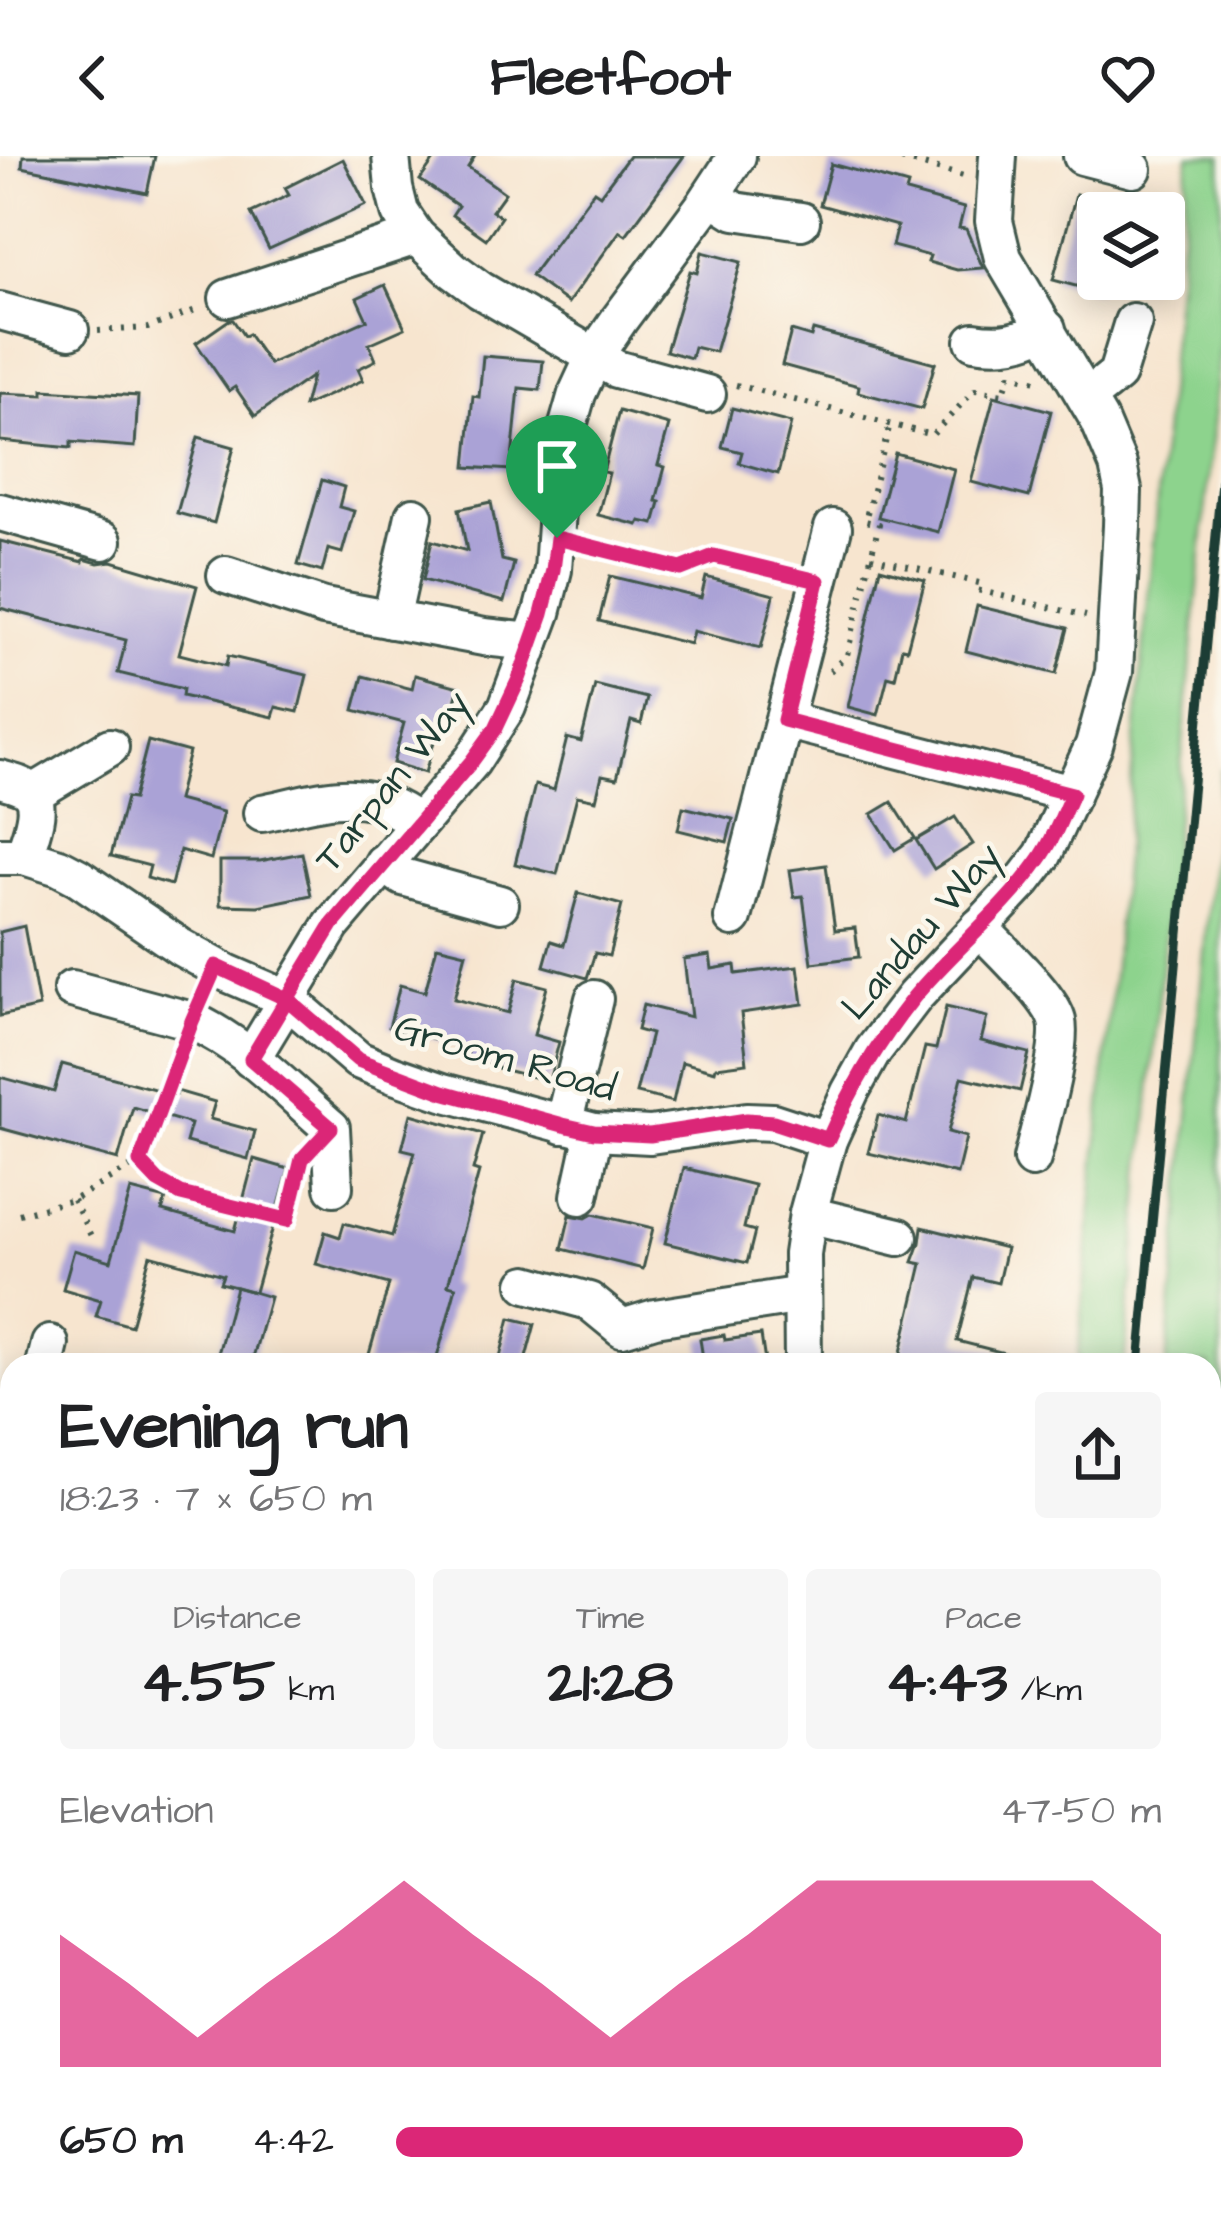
<!DOCTYPE html>
<html lang="en">
<head>
<meta charset="utf-8">
<style>
  body { margin:0; font-family:"Architects Daughter",sans-serif; background:#f6f6f6; color:#202124; height:100vh; display:flex; flex-direction:column; font-size:45px; white-space:nowrap }
  * { box-sizing:border-box; margin:0 }
  p { font-size:39px; color:#757577 }
  .icon { flex:none; width:66px; height:66px; fill:none; stroke:currentColor; stroke-width:2; stroke-linecap:round; stroke-linejoin:round }
  .map { position:relative; flex:1; overflow:hidden }
  .panel { position:absolute; left:0px; top:1197px; width:1221px; height:861px; display:flex; flex-direction:column; background:#fff; border-radius:36px 36px 0 0; box-shadow:0 6px 30px #0003 }
  .panel>* { flex:none }
  .tools { position:absolute; left:1077px; top:36px; display:grid; gap:24px }
  .tools a { display:grid; place-items:center; width:108px; height:108px; border-radius:12px; background:#fff; box-shadow:0 6px 30px #0003; font-size:60px }
  .pin { position:absolute; display:grid; place-items:center; width:102px; height:102px; color:#fff; margin:-123px -51px; border-radius:50% 50% 50% 0; rotate:-45deg; box-shadow:0 0 12px #0007 }
  .pin .icon { rotate:45deg }
  .round { display:grid; place-items:center; flex:none; width:126px; height:126px; border-radius:12px; background:#f6f6f6 }
  .headline { display:flex; align-items:center; justify-content:space-between; height:204px; padding:0 60px }
  h1 { font-size:66px; font-weight:700; line-height:90px }
  .metrics { display:grid; grid-template-columns:repeat(3,1fr); gap:18px; height:204px; padding:12px 60px }
  .metrics div { display:grid; align-content:center; border-radius:12px; background:#f6f6f6; text-align:center }
  .metrics b { font-size:60px; font-weight:700 }
  .metrics small { font-size:33px; font-weight:400 }
  .metrics p { font-size:33px }
  .chart { height:336px; padding:24px 60px }
  .chart p { display:flex; justify-content:space-between }
  .chart svg { width:100%; height:216px; margin-top:12px; fill:#db2777; opacity:.7 }
  ul { padding:0 60px; list-style:none; font-size:39px }
  li { display:grid; grid-template-columns:192px 144px 1fr; align-items:center; height:90px }
  li i { height:30px; border-radius:15px; background:#db2777 }
  header { display:flex; justify-content:space-between; align-items:center; height:156px; padding:0 60px; background:#fff; font-size:54px; font-weight:700 }
  .map>svg:first-child { display:block }
  .green { fill:#8dd38d; stroke:#568860; stroke-width:3 }
  .forest { fill:#72b578; stroke:#487956; stroke-width:3 }
  .building { fill:#aaa2d6 }
  .lines { fill:none; stroke-linecap:round; stroke-linejoin:round }
  .minor-casing { stroke:#3f564b; stroke-width:42 }
  .path { stroke:#3f564b; stroke-width:6; stroke-dasharray:3 9; stroke-linecap:butt }
  .minor { stroke:#fff; stroke-width:36 }
  .rail { stroke:#1f3d34; stroke-width:9 }
  .route-casing { stroke:#fff; stroke-width:24 }
  .route { stroke:#db2777; stroke-width:15 }
  .labels { text-anchor:middle; dominant-baseline:central; stroke-width:9; stroke-linejoin:round; paint-order:stroke }
  .street-label { font-size:39px; fill:#1f3d34; stroke:#fbf7ec }
</style>
</head>
<body>
<header><svg class="icon" aria-label="back" viewBox="0 0 24 24"><path d="M15 5l-7 7 7 7"/></svg>Fleetfoot<svg class="icon" aria-label="heart" viewBox="0 0 24 24"><path d="M12 20l-8-8c-3-5 5-10 8-4 3-6 11-1 8 4z"/></svg></header>
<div class="map">
<svg width="1221" height="2057" viewBox="0 0 1221 2057">
  <rect width="100%" height="100%" fill="#fbf7ec"/>
  <filter id="ink" filterUnits="userSpaceOnUse"><feTurbulence type="fractalNoise" baseFrequency=".00833" numOctaves="2"/><feDisplacementMap in="SourceGraphic" scale="24" xChannelSelector="R" yChannelSelector="G"/><feConvolveMatrix kernelMatrix="1 2 1 2 8 2 1 2 1" color-interpolation-filters="sRGB"/></filter>
  <filter id="wash" filterUnits="userSpaceOnUse"><feTurbulence type="fractalNoise" baseFrequency=".004" numOctaves="4" result="noise"/><feDisplacementMap in="SourceGraphic" scale="48" xChannelSelector="R" yChannelSelector="G"/><feGaussianBlur stdDeviation="2.7" result="paint"/><feColorMatrix in="noise" values="0 0 0 0 0 0 0 0 0 0 0 0 0 0 0 0 0 1.4 0 .05"/><feComposite in="paint" operator="in"/></filter>
  <g filter="url(#wash)">
    <rect width="100%" height="100%" fill="#f7e5cf"/>
    <g class="green">
      <path d="M1189 0H1221V179L1212 284 1124 1209H1077Z"/>
      <path d="M1221 612V2057H1086L1087 2046H1209V1209H1166Z"/>
      <path d="M248 2046H644L620 2054V2057H246Z"/>
    </g>
    <path class="forest" d="M1221 1474V2015L1209 2012V1611Z"/>
    <g id="blocks">
      <g class="building">
        <path d="M23 0H155L147 37 22 11Z"/>
        <path d="M437 0H475L468 11 505 37 492 55 501 61 486 83 452 59 458 50 420 24Z"/>
        <path d="M629 0H684L626 79 620 75 568 147 531 120 594 35 600 39Z"/>
        <path d="M343 3 366 49 269 93 251 57 289 39 285 32Z"/>
        <path d="M831 8 908 29 906 36 964 52 959 72 966 73 983 112 957 114 928 106 930 100 892 90 897 70 820 49Z"/>
        <path d="M1076 38 1098 44V136L1053 124Z"/>
        <path d="M702 96 741 106 715 196 694 191 691 202 666 195 690 115 697 117Z"/>
        <path d="M385 129 405 172 369 188 376 204 358 213 363 224 304 250 312 220 255 260 235 231 229 235 196 187 229 164H233L244 180 248 178 269 208 367 164 357 142Z"/>
        <path d="M813 174 935 207 922 253 858 236 859 230 782 209 791 175 811 181Z"/>
        <path d="M483 200 543 205 540 234 519 232 511 314 466 311 473 240 479 241Z"/>
        <path d="M43 234 138 240 135 291 71 286V292L0 285V237L43 239Z"/>
        <path d="M994 240 1051 255 1029 341 971 326Z"/>
        <path d="M732 252 791 267 778 318 739 307 742 296 722 291Z"/>
        <path d="M619 255 669 269 658 309 665 311 656 345 660 346 654 368 640 365 638 369 598 359 609 317 603 316Z"/>
        <path d="M198 281 234 291 214 367 177 357Z"/>
        <path d="M895 297 954 313 938 376 878 361Z"/>
        <path d="M322 324 344 331 339 351 354 355 342 397 328 393 322 416 298 409Z"/>
        <path d="M491 346 502 404 514 407 504 446 423 424 432 385 467 395 459 353Z"/>
        <path d="M0 385 83 406 84 403 98 407 112 405 197 430 179 498 226 510 228 500 307 519 298 556 276 551 273 561 182 540 183 533 118 517 126 484 0 452Z"/>
        <path d="M880 412 925 424 907 493 902 492 895 522 888 520 878 559 848 551Z"/>
        <path d="M610 420 701 442 706 421 774 439 761 492 693 475 690 488 599 465Z"/>
        <path d="M977 450 1068 472 1056 518 966 495Z"/>
        <path d="M415 519 459 531 450 564 441 561 425 617 393 607 404 567 354 554 363 520 412 533Z"/>
        <path d="M595 529 647 542 641 568 631 565 617 622 602 619 596 644 577 640 557 718 515 708 535 629 554 634 567 582 581 586Z"/>
        <path d="M148 585 189 596 177 644 223 656 211 703 180 694 171 729 147 722 150 710 111 700 126 642 133 643Z"/>
        <path d="M892 646 915 682 895 694 872 658Z"/>
        <path d="M683 651 733 663 727 686 678 674Z"/>
        <path d="M955 661 973 688 934 713 916 684Z"/>
        <path d="M302 697 311 739 258 750 220 749V705H260Z"/>
        <path d="M826 709 835 774 855 772 859 801 812 807 803 740 794 741 790 714Z"/>
        <path d="M578 737 622 749 609 800 595 797 587 822 544 810 551 785 564 789Z"/>
        <path d="M24 770 39 851 0 860V776Z"/>
        <path d="M437 790 466 797 454 843 508 857 517 823 547 831 534 879 559 886 549 925 466 904 469 892 389 871 400 829 425 836Z"/>
        <path d="M710 799 712 813 735 809 736 818 798 810 803 848 741 857 747 907 716 911 715 915 682 906 673 946 636 937 651 878 637 874 643 849 691 861 684 803Z"/>
        <path d="M946 851 987 861 981 885 1029 897 1020 935 962 921 948 976 966 981 957 1018 868 997 878 959 906 967 925 891 936 893Z"/>
        <path d="M62 908 176 939 177 935 215 946 210 963 255 975 248 1003 186 986 191 968 133 951 118 1004 0 972V921L54 936Z"/>
        <path d="M411 958 483 978 473 1014 479 1016 448 1129 456 1131 435 1209H366L389 1128 316 1108 325 1076 340 1081 344 1067 392 1080 415 996 402 993Z"/>
        <path d="M254 1003 289 1013 255 1136 220 1127 223 1119 150 1099 131 1170 96 1160 101 1144 63 1133 74 1094 111 1105 131 1034 166 1043 162 1055 235 1075Z"/>
        <path d="M684 1012 754 1029 744 1072 755 1075 747 1107 665 1087Z"/>
        <path d="M593 1058 653 1072 643 1113 562 1093 570 1059 586 1062Z"/>
        <path d="M922 1071 1006 1092 998 1127 973 1121 957 1185 1016 1200 1015 1209H898L922 1108 913 1106 920 1087Z"/>
        <path d="M236 1131 270 1141 251 1209H215Z"/>
        <path d="M510 1162 535 1168 524 1209H498Z"/>
        <path d="M724 1179 725 1184 761 1179 765 1206 704 1209 700 1183Z"/>
      </g>
    </g>
  </g>
  <g filter="url(#ink)">
    <use href="#blocks" fill-opacity="0" stroke="#3f564b" stroke-width="3"/>
    <g class="lines">
      <g class="minor-casing">
        <g id="minor">
          <path d="M391 0 394 32 400 56 416 80 453 114 480 134 616 213 707 238"/>
          <path d="M1082 0 1133 13"/>
          <path d="M711 40 735 55 801 65"/>
          <path d="M228 142 416 80"/>
          <path d="M0 155 70 174"/>
          <path d="M974 185C1003 190 1020 185 1047 173"/>
          <path d="M1087 242 1117 218 1133 166"/>
          <path d="M0 356 103 385"/>
          <path d="M226 419 324 451 484 481 531 486"/>
          <path d="M391 464 414 360"/>
          <path d="M784 564 1072 638"/>
          <path d="M0 623C9 626 21 628 28 634 45 649 29 682 24 700"/>
          <path d="M32 638 110 591"/>
          <path d="M262 657C320 645 365 626 417 666"/>
          <path d="M0 700H24L59 711 78 721 182 792 227 817 287 843 358 904 394 919 443 936 594 976 650 979 747 965 773 966 828 984"/>
          <path d="M383 707 403 721 500 748"/>
          <path d="M733 762 833 372"/>
          <path d="M979 771C998 792 1051 840 1057 865 1063 892 1039 973 1032 1003"/>
          <path d="M72 833 192 865C244 888 288 935 331 972L334 1031"/>
          <path d="M251 903 332 769 472 605 507 551 542 457 553 414 561 294 577 238 595 199 619 164 706 47 737 0"/>
          <path d="M563 969 594 843"/>
          <path d="M580 1040 594 976"/>
          <path d="M808 1059 899 1081"/>
          <path d="M527 1128 589 1145 622 1172 655 1162 802 1139"/>
          <path d="M45 1209 50 1188"/>
          <path d="M803 1209 802 1098 808 1057 828 984 850 936 873 895 915 840 1023 725 1043 699 1094 589 1114 516 1122 370 1123 334 1118 309 1099 264 1003 102 994 65 998 0"/>
          <path d="M0 1373 12 1342"/>
          <path d="M0 1812 12 1789"/>
          <path d="M773 2046 785 2057"/>
          <path d="M203 2057 215 2046"/>
          <path d="M812 2057 827 2046"/>
        </g>
      </g>
      <g class="path">
        <path d="M890 0 967 21"/>
        <path d="M98 175 148 172 201 152"/>
        <path d="M736 229 932 279 975 234 1003 238 1010 219 1037 225"/>
        <path d="M584 389 681 413 714 401 791 419"/>
        <path d="M871 401 979 427 977 434 1086 460"/>
        <path d="M830 515 847 499 879 368 865 365 890 268"/>
        <path d="M140 1006 182 891"/>
        <path d="M73 1044 91 1080"/>
        <path d="M19 1058 73 1044 140 1006 158 1025 181 1038 287 1064 299 1015"/>
        <path d="M1209 1498 1221 1377"/>
        <path d="M1158 2057 1159 2046"/>
      </g>
      <use href="#minor" class="minor"/>
      <g class="rail">
        <path d="M1139 1209 1221 325"/>
        <path d="M1060 2057 1061 2046"/>
      </g>
    </g>
  </g>
  <g class="lines" filter="url(#ink)">
    <g class="route-casing">
      <path id="route" d="M557 382 553 414 542 458 519 523 496 572 472 605 332 769 287 843 216 810 192 865 140 1006 158 1025 181 1038 287 1064 302 1003 331 972 251 903 287 843 358 904 443 936 563 969 594 976 650 979 747 964 773 966 828 984C851 932 878 886 914 841 953 794 1003 755 1039 704 1053 685 1062 660 1072 638L784 564 818 425 714 400 681 413 557 382"/>
    </g>
    <use href="#route" class="route"/>
  </g>
  <g class="labels">
    <g class="street-label">
      <text transform="translate(393 626) rotate(-51)">Tarpan Way</text>
      <text transform="translate(922 776) rotate(-49)">Landau Way</text>
      <text transform="translate(505 903) rotate(16)">Groom Road</text>
    </g>
  </g>
</svg>
<div class="tools">
<a><svg class="icon" aria-label="layers" viewBox="0 0 24 24"><path d="M12 4l9 5-9 5-9-5zM3 14l9 5 9-5"/></svg></a>
</div>
<div class="pin" style="left:557px;top:382px;background:#1e9e55"><svg class="icon" aria-label="arrive" viewBox="0 0 24 24"><path d="M6 21V4h12l-3 4 3 4H6"/></svg></div>
<section class="panel">
<div class="headline"><div><h1>Evening run</h1><p>18:23 · 7 × 650 m</p></div><a class="round"><svg class="icon" aria-label="share" viewBox="0 0 24 24"><path d="M12 15V3M7 8l5-5 5 5M5 13v7h14v-7"/></svg></a></div>
<div class="metrics">
<div><p>Distance</p><b>4.55<small> km</small></b></div>
<div><p>Time</p><b>21:28</b></div>
<div><p>Pace</p><b>4:43<small> /km</small></b></div>
</div>
<div class="chart"><p><span>Elevation</span>47–50 m</p>
<svg viewBox="0 0 160 44" preserveAspectRatio="none"><path d="M0 44V17L10 27L20 38L30 27L40 17L50 6L60 17L70 27L80 38L90 27L100 17L110 6L120 6L130 6L140 6L150 6L160 17V44z"/></svg>
</div>
<ul>
<li><b>650 m</b>4:42<i style="width:82%"></i></li>
</ul>
</section>
</div>
</body>
</html>
